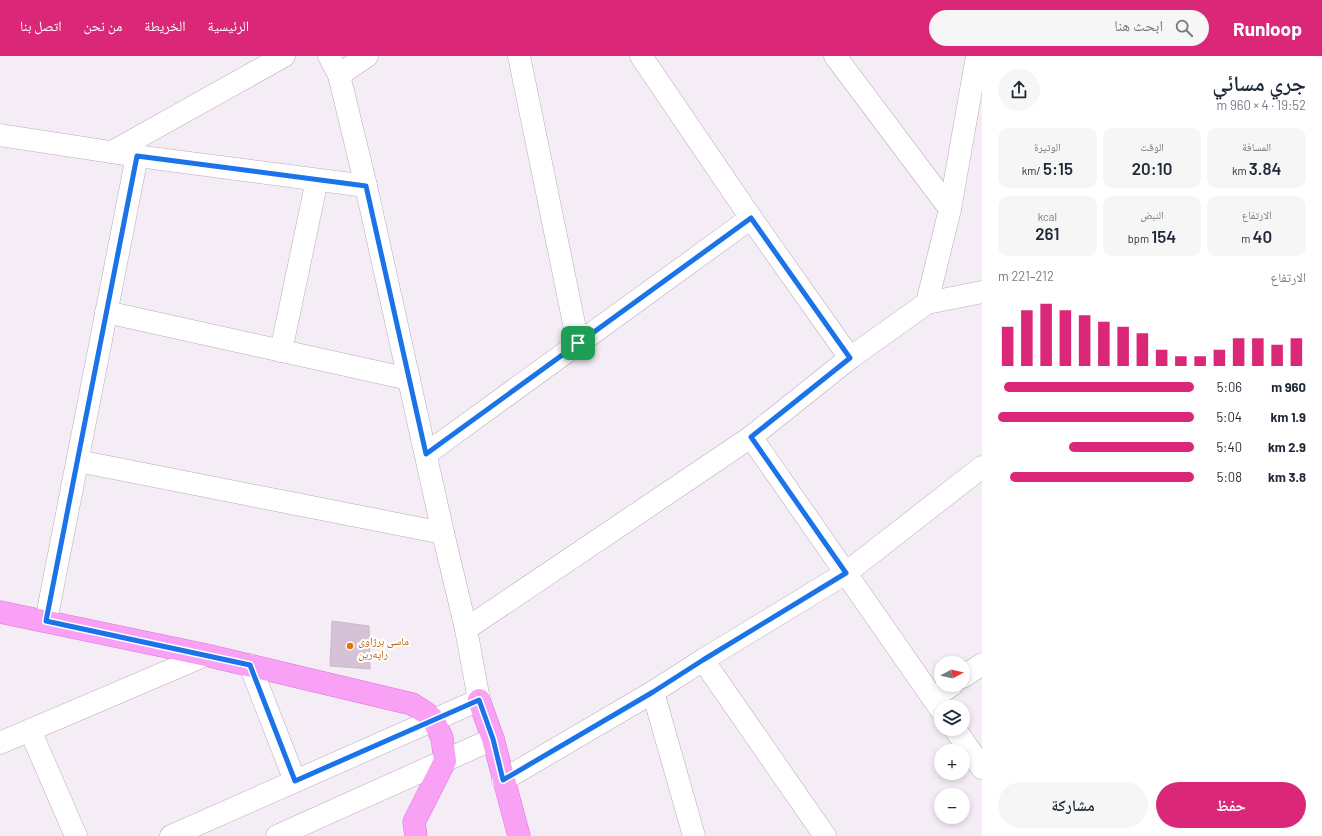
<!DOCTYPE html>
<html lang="ar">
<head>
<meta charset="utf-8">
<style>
  body { margin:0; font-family:Barlow,"Noto Naskh Arabic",sans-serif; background:#f6f6f7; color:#1f2937; direction:rtl; height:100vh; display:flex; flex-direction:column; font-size:15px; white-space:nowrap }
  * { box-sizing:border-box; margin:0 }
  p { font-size:13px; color:#747a83 }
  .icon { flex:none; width:22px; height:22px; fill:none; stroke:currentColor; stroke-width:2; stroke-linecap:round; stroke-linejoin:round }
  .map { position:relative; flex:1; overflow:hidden; direction:ltr }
  .side { display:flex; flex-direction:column; background:#fff; width:340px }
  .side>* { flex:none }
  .needle { width:26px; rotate:83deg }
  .buttons { position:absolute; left:934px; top:600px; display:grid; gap:8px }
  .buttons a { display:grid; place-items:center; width:36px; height:36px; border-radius:50%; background:#fff; box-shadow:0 2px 6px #0003; font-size:20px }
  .pin { position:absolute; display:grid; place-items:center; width:34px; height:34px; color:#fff; margin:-17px; border-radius:8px; box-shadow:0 2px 6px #0006 }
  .round { display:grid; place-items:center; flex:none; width:42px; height:42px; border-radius:21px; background:#f6f6f7 }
  .summary { display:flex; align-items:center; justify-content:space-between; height:68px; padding:0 16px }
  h1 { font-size:22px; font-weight:600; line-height:30px }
  .stats { display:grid; grid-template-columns:repeat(3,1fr); gap:6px; height:68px; padding:4px 16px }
  .stats div { display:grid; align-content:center; border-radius:10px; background:#f6f6f7; text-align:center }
  .stats b { font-size:17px; font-weight:600 }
  .stats small { font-size:11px; font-weight:400 }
  .stats p { font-size:11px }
  .chart { height:112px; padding:8px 16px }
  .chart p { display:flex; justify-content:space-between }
  .chart svg { width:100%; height:72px; margin-top:4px; stroke:#db2777; stroke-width:6 }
  .primary-button { display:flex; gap:8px; margin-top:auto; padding:8px 16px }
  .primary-button a { flex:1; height:46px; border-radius:24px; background:#db2777; color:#fff; font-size:16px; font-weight:600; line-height:46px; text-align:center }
  .primary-button a+a { background:#f6f6f7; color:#1f2937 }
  ul { padding:0 16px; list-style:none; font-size:13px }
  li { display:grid; grid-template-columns:64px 48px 1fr; align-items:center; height:30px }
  li i { height:10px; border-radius:5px; background:#db2777 }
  header { display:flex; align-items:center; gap:24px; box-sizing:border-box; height:56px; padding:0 20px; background:#db2777; color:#fff }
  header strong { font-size:19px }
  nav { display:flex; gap:22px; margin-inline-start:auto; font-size:14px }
  .search { width:280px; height:36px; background:#f6f6f7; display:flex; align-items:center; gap:10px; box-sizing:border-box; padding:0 14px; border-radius:22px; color:#747a83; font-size:15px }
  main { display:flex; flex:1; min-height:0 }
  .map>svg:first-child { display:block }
  .building { fill:#d5c2d6; stroke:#cfb6d1 }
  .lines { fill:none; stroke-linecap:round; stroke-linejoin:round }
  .minor-casing { stroke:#baa9bb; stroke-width:23 }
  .major-casing { stroke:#de72db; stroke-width:23 }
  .minor { stroke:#fff; stroke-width:22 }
  .major { stroke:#f9a2f5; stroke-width:22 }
  .route-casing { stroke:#fff; stroke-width:8 }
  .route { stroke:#1a73e8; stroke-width:5 }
  .food-dot { fill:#e8710a; stroke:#fff; stroke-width:1.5 }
  .labels { text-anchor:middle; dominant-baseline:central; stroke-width:4; stroke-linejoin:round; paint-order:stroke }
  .food-label { font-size:11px; fill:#c56008; stroke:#fff; text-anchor:start }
</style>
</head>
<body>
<header>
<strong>Runloop</strong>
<div class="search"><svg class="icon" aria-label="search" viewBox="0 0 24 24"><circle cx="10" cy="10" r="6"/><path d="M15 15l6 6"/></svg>ابحث هنا</div>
<nav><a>الرئيسية</a><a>الخريطة</a><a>من نحن</a><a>اتصل بنا</a></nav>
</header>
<main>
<section class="side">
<div class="summary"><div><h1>جري مسائي</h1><p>19:52 · 4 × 960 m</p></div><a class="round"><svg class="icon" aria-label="share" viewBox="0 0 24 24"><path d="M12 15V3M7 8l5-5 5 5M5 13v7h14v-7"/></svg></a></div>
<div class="stats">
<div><p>المسافة</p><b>3.84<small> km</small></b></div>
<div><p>الوقت</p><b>20:10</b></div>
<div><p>الوتيرة</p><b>5:15<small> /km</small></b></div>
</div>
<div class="stats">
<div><p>الارتفاع</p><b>40<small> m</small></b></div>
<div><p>النبض</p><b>154<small> bpm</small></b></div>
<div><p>kcal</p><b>261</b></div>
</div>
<div class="chart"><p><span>الارتفاع</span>212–221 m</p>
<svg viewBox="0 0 160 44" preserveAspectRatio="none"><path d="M5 44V20M15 44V10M25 44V6M35 44V10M45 44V13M55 44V17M65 44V20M75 44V24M85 44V34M95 44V38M105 44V38M115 44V34M125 44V27M135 44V27M145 44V31M155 44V27"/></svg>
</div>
<ul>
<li><b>960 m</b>5:06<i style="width:97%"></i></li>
<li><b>1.9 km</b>5:04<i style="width:100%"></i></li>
<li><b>2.9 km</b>5:40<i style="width:64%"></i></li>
<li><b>3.8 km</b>5:08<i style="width:94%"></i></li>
</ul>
<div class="primary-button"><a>حفظ</a><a>مشاركة</a></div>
</section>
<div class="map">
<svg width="982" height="780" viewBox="0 0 982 780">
  <rect width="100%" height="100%" fill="#f5edf5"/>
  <path class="building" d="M332 565 369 570 370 613 330 610Z"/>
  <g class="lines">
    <g class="minor-casing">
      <g id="minor">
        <path d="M519 0 578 287"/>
        <path d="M641 0 751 162 850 302"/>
        <path d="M835 0 950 153"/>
        <path d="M339 19 367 0"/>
        <path d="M0 79 137 100 366 130"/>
        <path d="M112 96 284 0"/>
        <path d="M927 247 950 153 977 0"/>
        <path d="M106 256 409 323"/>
        <path d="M281 295 317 124"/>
        <path d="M751 381 941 654"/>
        <path d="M426 398 751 162"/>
        <path d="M78 405 443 477"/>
        <path d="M46 565 137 100"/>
        <path d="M466 573 751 381 850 302 927 247 982 236"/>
        <path d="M703 604 825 780"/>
        <path d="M250 609 295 725"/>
        <path d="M963 621 982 608"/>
        <path d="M653 636 694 780"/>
        <path d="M933 642 952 629"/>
        <path d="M955 673 982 712"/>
        <path d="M30 674 76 780"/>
        <path d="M0 687 206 599"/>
        <path d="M503 724 653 636 703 604 846 517 982 411"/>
        <path d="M171 780 479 644 466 573 443 477 366 130 339 19 329 0"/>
        <path d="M277 780 493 683"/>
      </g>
    </g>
    <g class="major-casing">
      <g id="major">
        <path d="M0 556 206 599 412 648 426 657 433 663 442 682 445 705 414 766 416 780"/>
        <path d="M479 644 493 683 519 780"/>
      </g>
    </g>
    <use href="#minor" class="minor"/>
    <use href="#major" class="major"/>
  </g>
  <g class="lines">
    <g class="route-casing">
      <path id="route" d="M137 100 366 130 426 398 751 162 850 302 751 381 846 517 703 604 653 636 503 724 493 683 479 644 295 725 250 609 46 565Z"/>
    </g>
    <use href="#route" class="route"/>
  </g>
  <circle class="food-dot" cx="350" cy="590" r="4"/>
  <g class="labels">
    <g class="food-label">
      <text x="358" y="584">ماسی برژاوی<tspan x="358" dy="13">راپەرین</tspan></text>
    </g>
  </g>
</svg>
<div class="buttons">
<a><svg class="needle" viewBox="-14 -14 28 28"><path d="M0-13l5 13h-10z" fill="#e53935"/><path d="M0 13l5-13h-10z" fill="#747a83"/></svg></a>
<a><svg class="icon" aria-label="layers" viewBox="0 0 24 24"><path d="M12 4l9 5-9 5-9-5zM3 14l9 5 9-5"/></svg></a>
<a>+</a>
<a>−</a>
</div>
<div class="pin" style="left:578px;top:287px;background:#1e9e55"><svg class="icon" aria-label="arrive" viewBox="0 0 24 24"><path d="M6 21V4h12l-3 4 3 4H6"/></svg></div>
</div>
</main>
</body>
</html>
